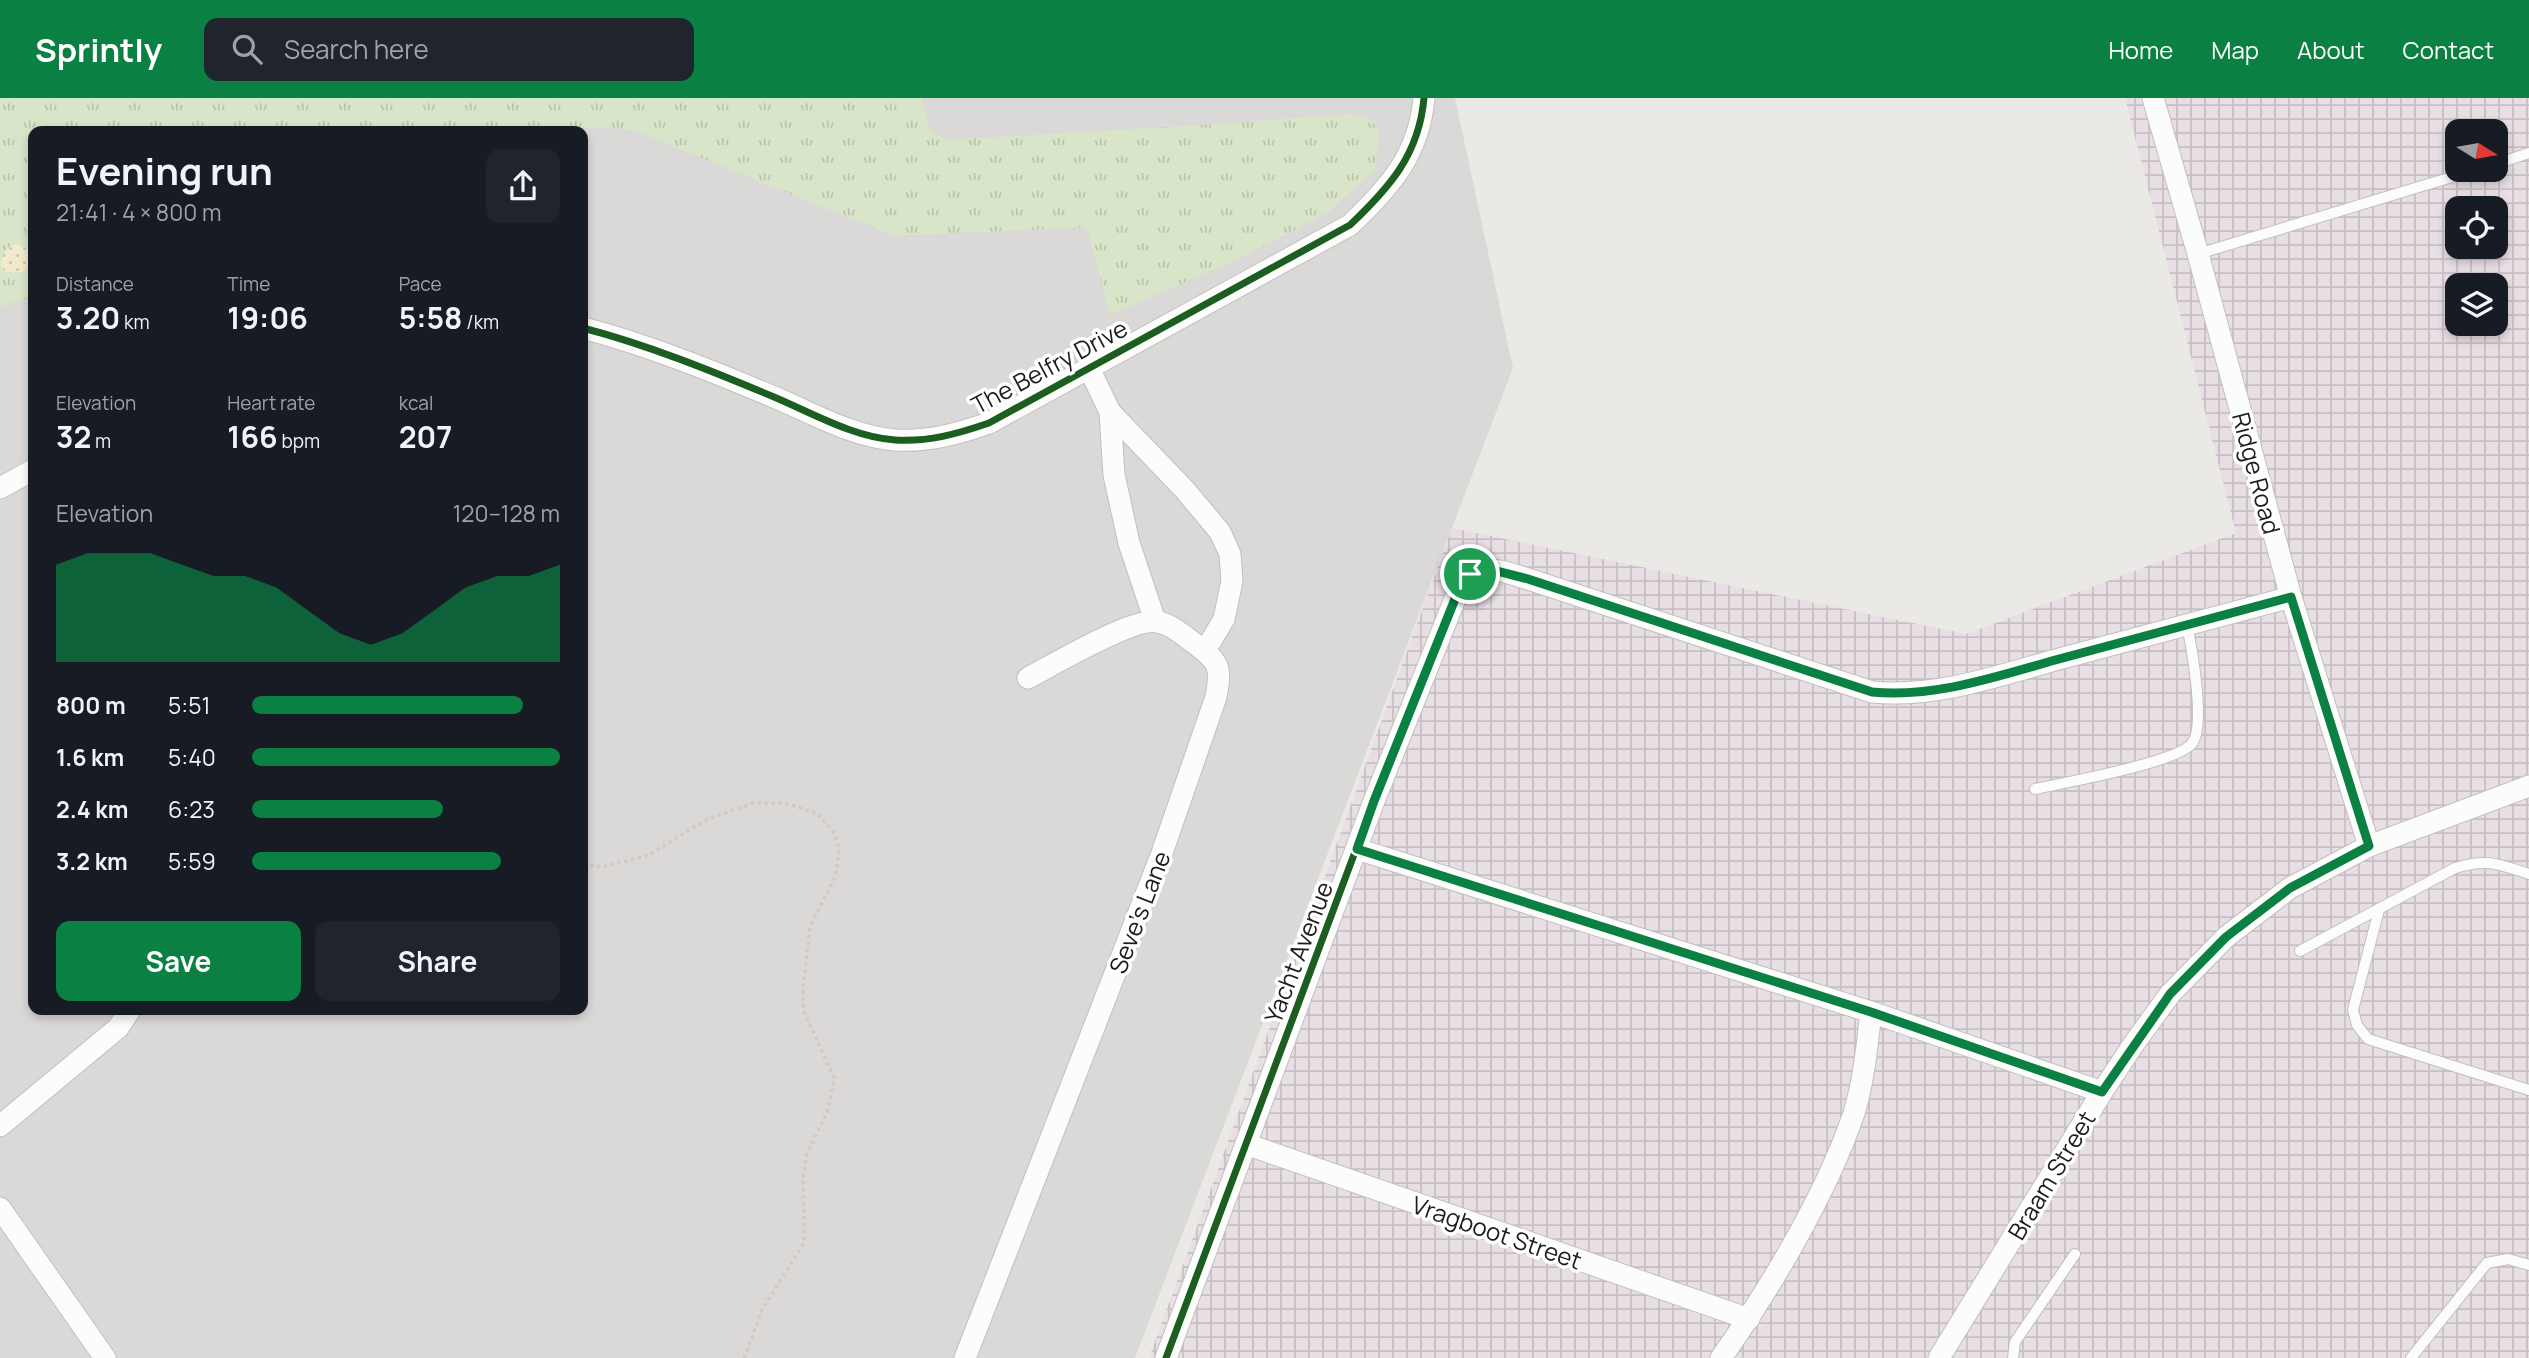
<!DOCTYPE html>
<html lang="en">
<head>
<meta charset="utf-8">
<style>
  body { margin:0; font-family:Manrope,sans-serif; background:#20242c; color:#f1f3f6; height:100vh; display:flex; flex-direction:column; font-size:26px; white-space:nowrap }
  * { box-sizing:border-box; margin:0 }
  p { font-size:23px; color:#9ea1a6 }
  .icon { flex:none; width:38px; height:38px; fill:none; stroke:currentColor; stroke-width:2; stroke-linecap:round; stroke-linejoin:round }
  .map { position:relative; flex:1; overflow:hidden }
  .sheet { position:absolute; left:28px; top:28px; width:560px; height:889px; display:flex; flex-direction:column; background:#171b24; border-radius:14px; box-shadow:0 4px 10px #0003 }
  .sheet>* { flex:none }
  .needle { width:46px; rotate:101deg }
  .tools { position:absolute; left:2445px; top:21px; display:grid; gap:14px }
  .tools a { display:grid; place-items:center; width:63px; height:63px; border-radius:14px; background:#171b24; box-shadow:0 4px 10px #0003; font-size:35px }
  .pin { position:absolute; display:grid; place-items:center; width:60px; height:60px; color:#fff; margin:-30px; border:4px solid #fff; border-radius:50%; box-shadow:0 2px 7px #0007 }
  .round { display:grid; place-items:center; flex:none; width:74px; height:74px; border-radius:14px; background:#20242c }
  .overview { display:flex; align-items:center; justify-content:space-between; height:119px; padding:0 28px }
  h1 { font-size:38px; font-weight:700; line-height:52px }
  .stats { display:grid; grid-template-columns:repeat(3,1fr); gap:10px; height:119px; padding:7px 28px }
  .stats div { display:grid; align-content:center }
  .stats b { font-size:30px; font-weight:700 }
  .stats small { font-size:19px; font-weight:400 }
  .stats p { font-size:19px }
  .chart { height:196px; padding:14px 28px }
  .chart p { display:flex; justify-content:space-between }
  .chart svg { width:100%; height:126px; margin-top:7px; fill:#0b8043; opacity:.7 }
  .action { display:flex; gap:14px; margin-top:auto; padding:14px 28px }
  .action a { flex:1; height:80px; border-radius:14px; background:#0b8043; color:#fff; font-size:28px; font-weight:700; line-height:80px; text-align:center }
  .action a+a { background:#20242c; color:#f1f3f6 }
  ul { padding:0 28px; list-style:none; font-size:23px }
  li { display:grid; grid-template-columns:112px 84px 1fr; align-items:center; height:52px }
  li i { height:18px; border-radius:9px; background:#0b8043 }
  header { display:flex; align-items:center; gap:42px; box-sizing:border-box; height:98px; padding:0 35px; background:#0b8043; color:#fff }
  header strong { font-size:33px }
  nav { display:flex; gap:38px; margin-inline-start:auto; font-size:24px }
  .search { width:490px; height:63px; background:#20242c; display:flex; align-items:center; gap:18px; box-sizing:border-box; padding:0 24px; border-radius:14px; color:#9ea1a6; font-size:26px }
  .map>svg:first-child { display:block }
  .residential { fill:#dad9d7; fill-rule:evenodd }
  .industrial { fill:url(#industrial-grid); fill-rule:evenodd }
  .grass { fill:url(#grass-tufts) }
  .sand { fill:url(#sand-dots) }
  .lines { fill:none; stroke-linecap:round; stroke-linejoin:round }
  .lane-casing { stroke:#c1c0be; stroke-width:12 }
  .street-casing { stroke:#c1c0be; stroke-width:23 }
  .path { stroke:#d4c9c7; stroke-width:3.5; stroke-dasharray:3.5 3.5; stroke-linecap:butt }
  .lane { stroke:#fcfcfb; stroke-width:10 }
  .street { stroke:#fcfcfb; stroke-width:21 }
  .cycleway-casing { stroke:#fff; stroke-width:11 }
  .cycleway { stroke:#1b5e20; stroke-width:7 }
  .route-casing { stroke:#fff; stroke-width:14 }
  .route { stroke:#0b8043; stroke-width:9 }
  .labels { text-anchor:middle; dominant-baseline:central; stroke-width:7; stroke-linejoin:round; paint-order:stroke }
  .street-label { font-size:24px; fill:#1d1d1d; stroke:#fff }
</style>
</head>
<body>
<header>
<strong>Sprintly</strong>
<div class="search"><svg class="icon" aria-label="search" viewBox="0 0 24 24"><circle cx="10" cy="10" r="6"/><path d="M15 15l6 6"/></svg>Search here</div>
<nav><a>Home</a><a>Map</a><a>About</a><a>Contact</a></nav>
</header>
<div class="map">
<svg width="2529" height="1260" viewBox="0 0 2529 1260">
  <defs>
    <pattern id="industrial-grid" width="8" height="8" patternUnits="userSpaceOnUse" patternTransform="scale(1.75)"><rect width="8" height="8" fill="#e8dfe4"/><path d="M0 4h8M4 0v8" fill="none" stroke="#c7bfc3"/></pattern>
    <pattern id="grass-tufts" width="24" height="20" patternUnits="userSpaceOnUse" patternTransform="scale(1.75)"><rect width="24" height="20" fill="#d8e5c8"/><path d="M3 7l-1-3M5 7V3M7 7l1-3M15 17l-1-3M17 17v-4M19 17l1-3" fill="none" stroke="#b9c4ab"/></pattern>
    <pattern id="sand-dots" width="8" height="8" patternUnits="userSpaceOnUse" patternTransform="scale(1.75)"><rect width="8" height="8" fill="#f1eacd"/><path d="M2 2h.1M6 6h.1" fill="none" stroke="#cec8b0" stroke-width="1.8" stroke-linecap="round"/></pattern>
  </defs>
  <rect width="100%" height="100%" fill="#ebe9e6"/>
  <path class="residential" d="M0 0H1455L1513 270 1135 1260H0ZM33 33H583V912H33Z"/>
  <path class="industrial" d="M2125 0H2529V1260H1149L1452 430 1966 536 2236 435ZM2457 33H2496V72H2457ZM2457 110H2496V149H2457ZM2457 187H2496V226H2457Z"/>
  <path class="grass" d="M0 0H922L929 31 946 42 1218 26 1352 16 1370 21 1379 33 1375 72 1328 114 1243 159 1110 217 1087 129 894 138 635 33C613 29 592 27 571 33H33V198L0 209Z"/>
  <path class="sand" d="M19 146 30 153 32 164 24 174H6L1 168C1 156 6 147 19 146Z"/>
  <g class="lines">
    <g class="lane-casing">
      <g id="lane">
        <path d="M2496 66 2529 55"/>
        <path d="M2198 156 2475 72"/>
        <path d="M2035 691C2063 685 2182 664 2193 644 2205 625 2192 551 2187 527"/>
        <path d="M2379 812 2353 912 2357 927 2368 941 2529 992"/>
        <path d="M2300 853 2455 770C2488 760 2497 766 2529 776"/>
        <path d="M2013 1260 2015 1244 2075 1156"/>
        <path d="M2411 1260 2487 1165 2508 1161 2529 1167"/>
      </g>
    </g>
    <g class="street-casing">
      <g id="street">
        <path d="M2153 0 2198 156 2291 499 2369 748"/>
        <path d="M583 230C648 247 712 273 774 299 812 315 853 339 895 342 929 344 957 336 989 325L1350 127C1389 90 1419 57 1424 0"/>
        <path d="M1089 270 1110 314 1184 391 1220 434 1230 456 1232 483 1224 521 1205 553"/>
        <path d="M1110 314 1114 377 1129 445 1155 523"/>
        <path d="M0 390 33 372"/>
        <path d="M1357 751 1871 914 2102 994"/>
        <path d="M0 1028 118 930 130 912"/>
        <path d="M1246 1046 1749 1221"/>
        <path d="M0 1110 105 1260"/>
        <path d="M965 1260 1162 755 1216 599C1222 568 1219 564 1194 545 1183 537 1171 526 1157 524 1133 519 1053 567 1028 580"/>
        <path d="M1166 1260 1374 703 1461 486C1482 463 1502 473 1528 481L1872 594C1936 600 1998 578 2059 561 2136 541 2213 520 2291 499"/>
        <path d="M1721 1260C1770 1191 1827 1095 1854 1015 1864 982 1867 948 1871 914"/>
        <path d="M1939 1260 2102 994 2133 947 2170 896 2226 839 2290 790 2369 748 2529 688"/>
      </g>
    </g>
    <g class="path">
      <path d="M583 494V573"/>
      <path d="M583 766 603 769 649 757 706 722 753 705H785L816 715 833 733 839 750 836 777 810 829 803 890V911L834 980 829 1010 807 1056 803 1080 804 1145 762 1212 744 1260"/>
    </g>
    <use href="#lane" class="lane"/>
    <use href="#street" class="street"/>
    <g class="cycleway-casing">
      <g id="cycleway">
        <path d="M583 230C648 247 712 273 774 299 812 315 853 339 895 342 929 344 957 336 989 325L1350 127C1389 90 1419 57 1424 0"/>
        <path d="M1166 1260 1374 703 1461 486C1482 463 1502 473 1528 481L1872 594C1936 600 1998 578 2059 561 2136 541 2213 520 2291 499"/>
      </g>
    </g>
    <use href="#cycleway" class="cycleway"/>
  </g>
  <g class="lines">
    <g class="route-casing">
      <path id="route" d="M1480 472H1493L1528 481 1872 594C1936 600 1998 578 2059 561 2136 541 2213 520 2291 499L2369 748 2290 790 2226 839 2170 896 2102 994 1871 914 1357 751 1374 703 1461 486 1470 476Z"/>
    </g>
    <use href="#route" class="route"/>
  </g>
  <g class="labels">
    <g class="street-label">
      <text transform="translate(1049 268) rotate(-28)">The Belfry Drive</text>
      <text transform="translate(2257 375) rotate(75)">Ridge Road</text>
      <text transform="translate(1139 814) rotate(-69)">Seve's Lane</text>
      <text transform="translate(1298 854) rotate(-69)">Yacht Avenue</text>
      <text transform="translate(2051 1077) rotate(-59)">Braam Street</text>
      <text transform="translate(1497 1134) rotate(19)">Vragboot Street</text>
    </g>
  </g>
</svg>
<div class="tools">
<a><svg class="needle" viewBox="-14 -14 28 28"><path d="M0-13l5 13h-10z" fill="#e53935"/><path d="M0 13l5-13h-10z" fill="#9ea1a6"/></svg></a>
<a><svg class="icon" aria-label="locate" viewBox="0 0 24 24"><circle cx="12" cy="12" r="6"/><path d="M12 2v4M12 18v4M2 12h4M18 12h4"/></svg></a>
<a><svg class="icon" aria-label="layers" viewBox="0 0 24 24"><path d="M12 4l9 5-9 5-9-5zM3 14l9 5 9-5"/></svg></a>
</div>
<div class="pin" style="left:1470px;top:476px;background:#1e9e55"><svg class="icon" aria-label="arrive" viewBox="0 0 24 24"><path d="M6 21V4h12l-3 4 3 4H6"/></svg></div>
<section class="sheet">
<div class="overview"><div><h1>Evening run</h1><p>21:41 · 4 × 800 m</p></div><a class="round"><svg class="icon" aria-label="share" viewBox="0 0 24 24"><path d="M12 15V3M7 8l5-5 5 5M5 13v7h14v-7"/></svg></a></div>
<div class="stats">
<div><p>Distance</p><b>3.20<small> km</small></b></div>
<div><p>Time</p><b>19:06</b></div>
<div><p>Pace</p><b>5:58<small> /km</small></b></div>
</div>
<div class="stats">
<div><p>Elevation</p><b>32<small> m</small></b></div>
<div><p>Heart rate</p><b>166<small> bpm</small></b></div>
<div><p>kcal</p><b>207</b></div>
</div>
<div class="chart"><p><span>Elevation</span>120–128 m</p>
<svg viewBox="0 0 160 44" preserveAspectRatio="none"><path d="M0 44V10L10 6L20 6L30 6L40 10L50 14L60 14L70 18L80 26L90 34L100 38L110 34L120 26L130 18L140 14L150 14L160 10V44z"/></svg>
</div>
<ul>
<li><b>800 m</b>5:51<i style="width:88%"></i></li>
<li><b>1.6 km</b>5:40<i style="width:100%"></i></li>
<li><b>2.4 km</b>6:23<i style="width:62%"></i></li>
<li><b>3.2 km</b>5:59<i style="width:81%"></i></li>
</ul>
<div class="action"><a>Save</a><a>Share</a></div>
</section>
</div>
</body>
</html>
